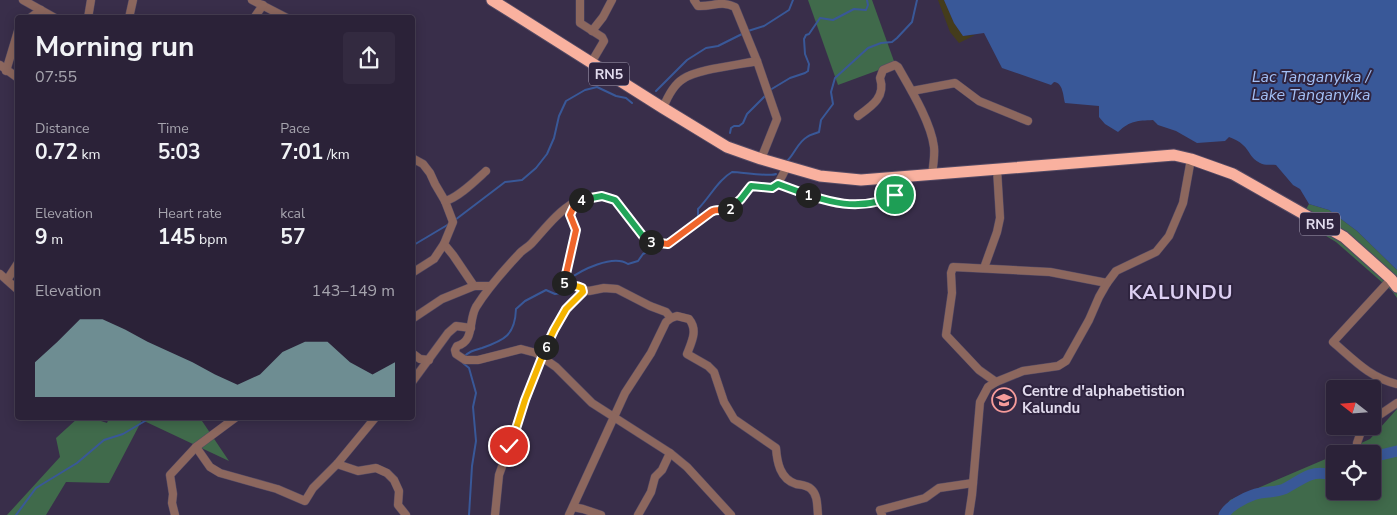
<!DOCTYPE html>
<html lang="en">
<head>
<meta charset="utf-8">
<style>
  body { margin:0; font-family:"Nunito Sans",sans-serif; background:#332a40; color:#f1f3f6; height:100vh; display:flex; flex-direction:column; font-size:19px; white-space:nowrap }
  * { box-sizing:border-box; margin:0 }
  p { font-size:16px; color:#a6a4ae }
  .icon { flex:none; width:28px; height:28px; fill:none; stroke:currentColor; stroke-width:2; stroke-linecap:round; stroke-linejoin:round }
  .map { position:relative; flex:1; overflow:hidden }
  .drawer { position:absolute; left:15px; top:15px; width:400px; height:405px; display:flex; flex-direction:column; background:#2b2238; border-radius:5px; box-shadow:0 2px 12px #0003,0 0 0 1px #473f53 }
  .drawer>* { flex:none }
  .needle { width:32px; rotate:287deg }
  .tools { position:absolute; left:1326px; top:380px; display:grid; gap:10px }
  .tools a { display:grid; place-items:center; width:55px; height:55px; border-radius:5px; background:#2b2238; box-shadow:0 2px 12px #0003,0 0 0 1px #473f53; font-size:25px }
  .pin { position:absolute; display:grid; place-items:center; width:42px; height:42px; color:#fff; margin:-21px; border:2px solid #fff; border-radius:50%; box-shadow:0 1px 5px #0007 }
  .km { position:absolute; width:25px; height:25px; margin:-12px; border-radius:50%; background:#222; color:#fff; font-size:14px; line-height:25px; text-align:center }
  .round { display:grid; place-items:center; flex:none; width:52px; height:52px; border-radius:5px; background:#332a40 }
  .overview { display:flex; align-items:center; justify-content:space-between; height:85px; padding:0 20px }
  h1 { font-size:28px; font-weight:700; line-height:38px }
  .stats { display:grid; grid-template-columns:repeat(3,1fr); gap:8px; height:85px; padding:5px 20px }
  .stats div { display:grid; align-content:center }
  .stats b { font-size:21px; font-weight:700 }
  .stats small { font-size:14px; font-weight:400 }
  .stats p { font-size:14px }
  .chart { height:140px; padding:10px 20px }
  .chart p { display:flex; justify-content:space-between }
  .chart svg { width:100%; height:90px; margin-top:5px; fill:#8bbbb9; opacity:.7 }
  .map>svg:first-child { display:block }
  .green { fill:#406a4b }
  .sand { fill:#443c1c }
  .water { fill:#395898 }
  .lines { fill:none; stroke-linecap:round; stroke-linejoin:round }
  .stream { stroke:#395898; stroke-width:2 }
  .river { stroke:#395898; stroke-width:11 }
  .minor-casing { stroke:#544a64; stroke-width:9 }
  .highway-casing { stroke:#544a64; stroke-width:13 }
  .minor { stroke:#8c675e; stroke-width:8 }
  .highway { stroke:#f9b19f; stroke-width:11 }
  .split-1-casing { stroke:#fff; stroke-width:10 }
  .split-2-casing { stroke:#fff; stroke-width:10 }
  .split-3-casing { stroke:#fff; stroke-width:10 }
  .split-4-casing { stroke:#fff; stroke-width:10 }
  .split-5-casing { stroke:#fff; stroke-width:10 }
  .split-6-casing { stroke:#fff; stroke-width:10 }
  .split-7-casing { stroke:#fff; stroke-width:10 }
  .split-1 { stroke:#22a559; stroke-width:6 }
  .split-2 { stroke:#22a559; stroke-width:6 }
  .split-3 { stroke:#f0652b; stroke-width:6 }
  .split-4 { stroke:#22a559; stroke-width:6 }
  .split-5 { stroke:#f0652b; stroke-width:6 }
  .split-6 { stroke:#f5b400; stroke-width:6 }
  .split-7 { stroke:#f5b400; stroke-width:6 }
  .labels { text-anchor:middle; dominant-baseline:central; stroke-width:4; stroke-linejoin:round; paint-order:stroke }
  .shield { fill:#2f243f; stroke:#aca5ba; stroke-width:1 }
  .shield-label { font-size:14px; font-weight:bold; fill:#e2dcee }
  .poi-label { font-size:15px; font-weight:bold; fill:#e2dcee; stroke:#2f243f; text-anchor:start }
  .water-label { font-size:16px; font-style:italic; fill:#a3c0f6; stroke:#2f243f }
  .district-label { font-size:20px; font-weight:bold; letter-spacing:1px; fill:#dccff2; stroke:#2f243f }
</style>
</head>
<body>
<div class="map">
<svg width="1397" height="515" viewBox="0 0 1397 515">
  <rect width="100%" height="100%" fill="#392e4a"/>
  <g class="green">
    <path d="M808 0H872L895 64 838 85Z"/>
    <path d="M1309 204 1329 210 1357 231 1397 270V298L1392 291 1336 242 1300 220Z"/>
    <path d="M1397 409V515H1219L1230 500 1335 455V491H1372V454H1337L1370 439Z"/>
    <path d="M78 418H92L107 423 109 418H200L229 461 142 420 109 483 66 482 46 515H7L60 457 56 438Z"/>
  </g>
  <path class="sand" d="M938 0H944L954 23 963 36 975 35 959 43 950 32Z"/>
  <path class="water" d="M944 0H1397V270L1357 231 1329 210 1309 204 1300 189 1293 185 1276 165C1270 164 1266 166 1260 163 1250 158 1250 151 1243 145 1239 141 1234 139 1229 137L1225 141 1197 143 1176 131 1158 125 1153 120C1137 121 1131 120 1118 132L1105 124 1099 117V106L1065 103C1063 95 1063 83 1054 82L1051 85 1002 68 984 33 963 36 954 23Z"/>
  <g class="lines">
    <g class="stream">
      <path d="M748 31 764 26 789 10 793 0"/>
      <path d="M770 90 790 78 805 73 808 71 809 64 805 54 804 39 806 35 809 34 820 18 833 20 854 9 866 10 868 5 867 0"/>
      <path d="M656 91 687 60 706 48 718 46 744 33"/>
      <path d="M730 133 731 128 734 126H739L743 123 747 114 767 94"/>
      <path d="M788 160C795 153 798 142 807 137 810 134 815 134 819 132L821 120 833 104 831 92 835 78 868 48 881 43 892 42 897 38 912 22 917 0"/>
      <path d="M698 218V209C710 197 718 180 732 172 741 172 770 177 776 174"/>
      <path d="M455 220 505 182 522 180 536 168 547 154 554 138 559 116 566 101 585 90 597 87 616 96 626 98 632 103"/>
      <path d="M412 246 449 224"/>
      <path d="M568 280C581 270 613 254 628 264L638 261 643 254 660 245"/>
      <path d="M464 357C469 351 475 350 482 348 505 340 515 335 516 309L525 301 546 290 555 294 561 293 563 285"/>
      <path d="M463 363 469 368 476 393 473 407 476 441 472 466 469 515"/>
      <path d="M16 515 36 488 77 463 104 440 123 434 150 418"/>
    </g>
    <g class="river">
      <path d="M1372 457 1397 451"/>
      <path d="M1224 515C1229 506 1244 498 1253 495 1263 491 1274 493 1284 489 1299 482 1309 470 1327 474L1335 470"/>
    </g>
    <g class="minor-casing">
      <g id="minor">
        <path d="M23 0 55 18"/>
        <path d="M252 0 287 18"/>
        <path d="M580 0V23L602 37 604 41 591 63"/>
        <path d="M694 0 698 6C713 7 720 0 735 7L757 61"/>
        <path d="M30 18 41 10"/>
        <path d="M88 18 91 0"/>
        <path d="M129 18 133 0"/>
        <path d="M254 18 263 5"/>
        <path d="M592 31 603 17 612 0"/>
        <path d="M0 65 18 78"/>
        <path d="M6 71 18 31"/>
        <path d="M912 91 955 83 979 101 1028 121"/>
        <path d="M663 108C667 98 673 85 683 79 697 69 739 65 757 61L777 119 761 159"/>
        <path d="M858 116C872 106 886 97 880 78L883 70 895 65 898 67C910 88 931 122 934 147 935 156 933 166 932 175"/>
        <path d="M412 158 423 164 430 173 435 184 445 201 453 222 444 244 453 255 474 286H489"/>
        <path d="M778 184C819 200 849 213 892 198L895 192 893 177"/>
        <path d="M445 201C458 198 476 180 486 171"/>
        <path d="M984 268 997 232 1000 218 997 169"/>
        <path d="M412 273 434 259 444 244"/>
        <path d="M0 274 18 290"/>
        <path d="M1391 279 1333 342C1353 359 1370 378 1397 384"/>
        <path d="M7 280 18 263"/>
        <path d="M583 290 589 291 604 288 617 289 650 306 666 312 671 318"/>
        <path d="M412 319 442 299 474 286"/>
        <path d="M412 353 420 359 429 360"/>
        <path d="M412 382 448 333 456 326 471 328"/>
        <path d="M996 382 979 370 946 335 952 293 951 273 953 267 1050 272 1107 283"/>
        <path d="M1372 420 1397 403"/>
        <path d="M196 447 210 467 220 473 277 489 305 501 313 488 337 464 375 418"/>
        <path d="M1357 454V443L1363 426"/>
        <path d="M337 464 358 471 376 468 387 473 394 480 399 491 398 505 406 515"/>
        <path d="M573 507 583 509 601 515"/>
        <path d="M175 515 172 503 173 494 170 475 196 447 235 418"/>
        <path d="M495 515 499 475 532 382 554 330 571 303 583 292 582 288C576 285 570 286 564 283L576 230 570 215 576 202"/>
        <path d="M569 515 625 393 651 353 666 322 671 318 677 316 689 319C698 330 692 341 687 354L708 366 714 372 724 402 734 419 776 448C777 462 780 479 796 484 801 485 807 485 811 489 818 495 817 506 818 515"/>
        <path d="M638 515 651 492 655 477 662 470 670 453"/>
        <path d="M731 515 687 467 670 453 592 403 556 367 536 353 521 349 478 360H465L456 354 455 350 457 346C475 341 468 321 476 307 488 288 503 271 519 254 522 250 527 248 531 244 544 230 557 212 575 202 587 196 602 194 615 200L646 240 668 244 711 212C717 209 722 212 727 210 739 206 742 193 751 186 778 187 774 193 787 166"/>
        <path d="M882 515 880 510 925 498 939 488 973 483"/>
        <path d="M969 515 972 495 980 402 988 387 996 382 1023 371 1058 366 1066 361 1089 320 1099 297 1107 283 1116 271 1156 252 1169 236 1183 203 1191 159"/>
      </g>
    </g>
    <g class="highway-casing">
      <path id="highway" d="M492 0 663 108 727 147 761 159 820 176 861 180 1174 155 1191 159 1233 174 1344 237 1391 279 1397 287"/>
    </g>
    <use href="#minor" class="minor"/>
    <use href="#highway" class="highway"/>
  </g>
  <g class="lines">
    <g class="split-1-casing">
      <path id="split-1" d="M808 195C834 203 853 208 881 201 887 200 891 200 895 195"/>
    </g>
    <g class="split-2-casing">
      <path id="split-2" d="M730 209 741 199 751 186 772 188 778 184 808 195"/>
    </g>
    <g class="split-3-casing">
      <path id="split-3" d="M651 242 668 244 711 212C717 208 724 212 730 209"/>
    </g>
    <g class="split-4-casing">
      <path id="split-4" d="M581 200 602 196 615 200 646 240 651 242"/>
    </g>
    <g class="split-5-casing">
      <path id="split-5" d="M564 283 576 230 570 215 576 202 581 200"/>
    </g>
    <g class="split-6-casing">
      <path id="split-6" d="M546 347 554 330 566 309 583 292 582 288C576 285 570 286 564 283"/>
    </g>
    <g class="split-7-casing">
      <path id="split-7" d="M509 446 514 435 525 400 546 347"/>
    </g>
    <use href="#split-1" class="split-1"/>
    <use href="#split-2" class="split-2"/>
    <use href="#split-3" class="split-3"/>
    <use href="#split-4" class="split-4"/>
    <use href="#split-5" class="split-5"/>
    <use href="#split-6" class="split-6"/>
    <use href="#split-7" class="split-7"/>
  </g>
  <defs>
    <g id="school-ring" transform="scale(1.25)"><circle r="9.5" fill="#2f243f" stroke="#f59b9a" stroke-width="1.5"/><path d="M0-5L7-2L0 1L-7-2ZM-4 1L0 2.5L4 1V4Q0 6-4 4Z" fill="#f59b9a"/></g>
  </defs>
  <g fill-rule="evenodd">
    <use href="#school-ring" x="1004" y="400"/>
  </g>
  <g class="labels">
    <g class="shield">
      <rect x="589" y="62.5" width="40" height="23" rx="4"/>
      <rect x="1300" y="212.5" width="40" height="23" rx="4"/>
    </g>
    <g class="shield-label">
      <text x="609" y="74">RN5</text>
      <text x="1320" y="224">RN5</text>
    </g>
    <g class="poi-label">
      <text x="1022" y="391">Centre d'alphabetistion<tspan x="1022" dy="17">Kalundu</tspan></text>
    </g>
    <g class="water-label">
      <text x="1311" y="77">Lac Tanganyika /<tspan x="1311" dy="18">Lake Tanganyika</tspan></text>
    </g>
    <g class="district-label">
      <text x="1181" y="292">KALUNDU</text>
    </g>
  </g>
</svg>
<div class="tools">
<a><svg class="needle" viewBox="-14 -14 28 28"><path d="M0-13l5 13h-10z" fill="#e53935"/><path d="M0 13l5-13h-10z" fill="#a6a4ae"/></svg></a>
<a><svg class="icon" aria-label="locate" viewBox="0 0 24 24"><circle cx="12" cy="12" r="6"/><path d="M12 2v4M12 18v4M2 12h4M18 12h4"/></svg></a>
</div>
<div class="pin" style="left:895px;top:195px;background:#1e9e55"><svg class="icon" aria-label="arrive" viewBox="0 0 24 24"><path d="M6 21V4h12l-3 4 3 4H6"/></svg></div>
<div class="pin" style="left:509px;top:446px;background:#d93025"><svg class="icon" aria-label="check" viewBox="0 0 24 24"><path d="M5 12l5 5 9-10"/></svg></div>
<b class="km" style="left:808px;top:195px">1</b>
<b class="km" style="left:730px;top:209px">2</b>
<b class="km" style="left:651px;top:242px">3</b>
<b class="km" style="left:581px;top:200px">4</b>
<b class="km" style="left:564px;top:283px">5</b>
<b class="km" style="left:546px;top:347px">6</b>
<section class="drawer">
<div class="overview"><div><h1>Morning run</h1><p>07:55</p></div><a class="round"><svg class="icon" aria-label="share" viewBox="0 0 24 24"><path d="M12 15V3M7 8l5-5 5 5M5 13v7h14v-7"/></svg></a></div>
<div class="stats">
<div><p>Distance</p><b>0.72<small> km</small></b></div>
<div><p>Time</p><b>5:03</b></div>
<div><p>Pace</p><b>7:01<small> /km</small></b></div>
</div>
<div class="stats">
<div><p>Elevation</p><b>9<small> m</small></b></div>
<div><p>Heart rate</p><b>145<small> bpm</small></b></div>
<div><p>kcal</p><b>57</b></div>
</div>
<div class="chart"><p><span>Elevation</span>143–149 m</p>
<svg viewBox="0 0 160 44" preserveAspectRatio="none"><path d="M0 44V27L10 17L20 6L30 6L40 11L50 17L60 22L70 27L80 33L90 38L100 33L110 22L120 17L130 17L140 27L150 33L160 27V44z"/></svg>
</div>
</section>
</div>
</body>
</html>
